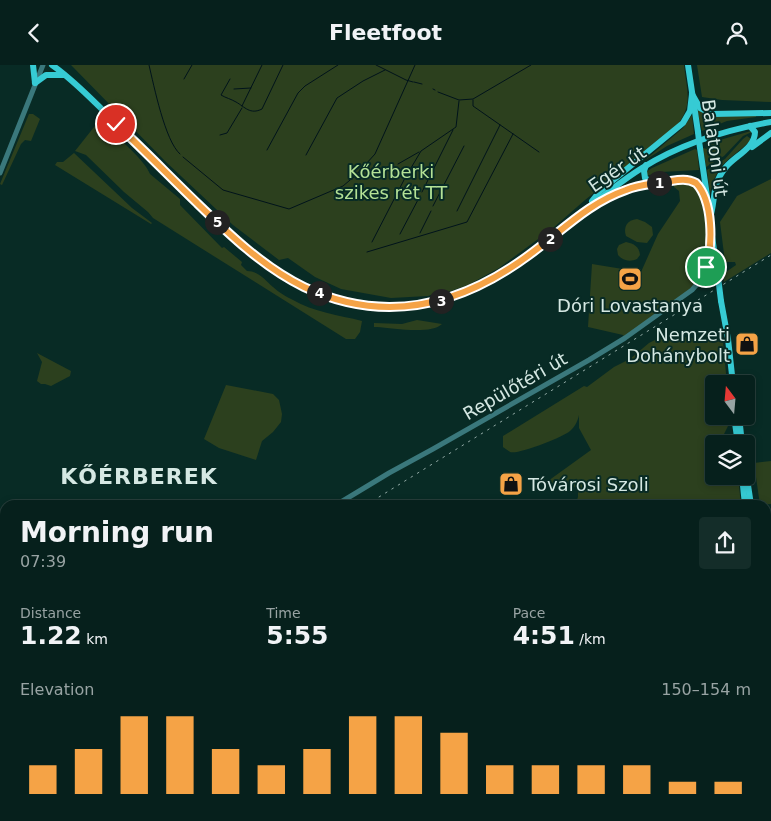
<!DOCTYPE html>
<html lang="en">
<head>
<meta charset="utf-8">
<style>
  body { margin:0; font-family:"DejaVu Sans",sans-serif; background:#142d29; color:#f1f3f6; height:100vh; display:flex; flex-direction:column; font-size:19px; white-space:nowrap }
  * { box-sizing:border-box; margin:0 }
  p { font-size:16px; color:#98a3a3 }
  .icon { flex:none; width:28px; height:28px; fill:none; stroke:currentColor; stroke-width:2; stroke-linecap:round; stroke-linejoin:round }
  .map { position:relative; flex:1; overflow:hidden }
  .details { position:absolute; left:0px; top:435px; width:771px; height:321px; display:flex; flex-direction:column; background:#06201c; border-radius:15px 15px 0 0; box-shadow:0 2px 8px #0003,0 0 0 1px #273e3b }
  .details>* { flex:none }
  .needle { width:32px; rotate:344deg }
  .tools { position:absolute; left:705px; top:310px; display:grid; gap:10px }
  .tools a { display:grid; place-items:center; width:50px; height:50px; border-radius:5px; background:#06201c; box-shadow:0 2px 8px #0003,0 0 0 1px #273e3b; font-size:25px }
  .pin { position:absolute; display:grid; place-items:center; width:42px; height:42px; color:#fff; margin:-21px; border:2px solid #fff; border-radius:50%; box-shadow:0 1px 5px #0007 }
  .km { position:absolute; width:25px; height:25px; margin:-12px; border-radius:50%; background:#222; color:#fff; font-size:14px; line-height:25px; text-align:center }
  .round { display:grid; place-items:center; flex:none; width:52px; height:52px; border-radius:5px; background:#142d29 }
  .head { display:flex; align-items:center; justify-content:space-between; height:85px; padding:0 20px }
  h1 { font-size:28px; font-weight:700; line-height:38px }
  .stats { display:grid; grid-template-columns:repeat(3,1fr); gap:8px; height:85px; padding:5px 20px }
  .stats div { display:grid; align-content:center }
  .stats b { font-size:25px; font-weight:700 }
  .stats small { font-size:14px; font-weight:400 }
  .stats p { font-size:14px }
  .chart { height:140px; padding:10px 20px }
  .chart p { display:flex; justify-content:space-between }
  .chart svg { width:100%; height:90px; margin-top:5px; stroke:#f5a346; stroke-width:6 }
  header { display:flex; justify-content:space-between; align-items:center; height:65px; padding:0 20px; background:#06201c; font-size:22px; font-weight:700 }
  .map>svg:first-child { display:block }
  .green { fill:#2c401e }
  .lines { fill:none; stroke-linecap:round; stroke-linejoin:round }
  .stream { stroke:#00131b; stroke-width:1 }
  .minor { stroke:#3a787c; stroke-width:5 }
  .major { stroke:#36cbd4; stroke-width:6 }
  .tram { stroke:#92aaa5; stroke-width:1 }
  .rail { stroke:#92aaa5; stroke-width:1; stroke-dasharray:2.5 5; stroke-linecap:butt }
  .major-bridge { stroke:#36cbd4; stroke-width:6 }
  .route-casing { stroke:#fff; stroke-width:10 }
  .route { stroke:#f5a346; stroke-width:6 }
  .labels { text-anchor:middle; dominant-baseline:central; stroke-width:4; stroke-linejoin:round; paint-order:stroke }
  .street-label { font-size:18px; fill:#d5e8e3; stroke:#082b25 }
  .park-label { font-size:18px; fill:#b4e296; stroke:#082b25 }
  .poi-label { font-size:18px; fill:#d5e8e3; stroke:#082b25 }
  .district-label { font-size:22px; font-weight:bold; letter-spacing:1px; fill:#d5e8e3; stroke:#082b25 }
</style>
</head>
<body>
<header><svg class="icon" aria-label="back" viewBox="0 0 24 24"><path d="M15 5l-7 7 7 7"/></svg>Fleetfoot<svg class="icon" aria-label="person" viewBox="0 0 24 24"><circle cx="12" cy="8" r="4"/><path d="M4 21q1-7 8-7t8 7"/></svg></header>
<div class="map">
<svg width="771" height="756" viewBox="0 0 771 756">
  <rect width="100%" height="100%" fill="#082b25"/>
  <g class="green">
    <path d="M71 0H684C687 28 694 41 674 64L585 135 553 163 499 203 468 220 442 229 437 228 428 231 391 233 341 224 315 212 288 193 279 195 233 160 166 97Z"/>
    <path d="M697 0H771V37L722 35 702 32Z"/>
    <path d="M697 44 709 51 756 50V52L727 56 702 66Z"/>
    <path d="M29 49H33L40 54 31 76 25 75 21 79 2 120 0 119Z"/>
    <path d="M692 50 694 69 667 81 644 96 683 63Z"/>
    <path d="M98 57C112 66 145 95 150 109L180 134V140L222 183 224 182 242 197 241 200 247 206C259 206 265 215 273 222 278 227 287 232 293 235 313 247 339 250 362 256L360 267 355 274H346L153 153 148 147 124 127 86 90 75 86Z"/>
    <path d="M751 66 752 67 743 71 724 91 706 102 703 83 707 84 706 79Z"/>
    <path d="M747 71 751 74 750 76C729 96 717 97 710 129L707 105 725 94 743 74Z"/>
    <path d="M695 84 697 85 699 105 661 107 646 111V107L652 103Z"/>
    <path d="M74 88 132 143 152 158 151 159 55 100 57 97H63Z"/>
    <path d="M771 114V188L724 217 723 209 736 200 735 197H725L720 157 737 131Z"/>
    <path d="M674 118H690L695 120 701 128 709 181 701 210 692 225 625 273 623 270 588 262 592 199 641 207 658 169 680 136 679 126 674 122Z"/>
    <path d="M637 154 645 157 652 162 653 170 647 178 637 177 626 171C623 162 627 155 637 154Z"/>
    <path d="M626 177C634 179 639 181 640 190L637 194C630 197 623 196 618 190L617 184 619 180Z"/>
    <path d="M417 255 442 259C431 270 392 263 377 262H374V258L402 259Z"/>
    <path d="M676 271 723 277 727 319H714V351H731L732 353 724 369 723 379H714V411H738L741 440H575L578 432V425C565 413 559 422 543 422L548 416 591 385 579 363V350C578 355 575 362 570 366 563 372 518 390 510 387 509 386 504 383 503 382V371L584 321 587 322 614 302 630 294 649 278 657 274Z"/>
    <path d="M37 288 71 306 70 311 51 321 45 319H41L37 316 42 297Z"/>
    <path d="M226 320 273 329 279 335 282 349 281 357 273 367 262 376 256 395 219 383 204 374Z"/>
    <path d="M771 396V439L760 440 754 398Z"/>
    <path d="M5 669V750L0 742V672Z"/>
    <path d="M6 751H71L60 756H9Z"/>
    <path d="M104 751H255L259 756H88Z"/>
    <path d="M673 751H734L733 756H672Z"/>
  </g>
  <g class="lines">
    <g class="stream">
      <path d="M149 0C154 21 165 76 180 89"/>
      <path d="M376 0 406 15 413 17"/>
      <path d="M184 14 192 0"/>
      <path d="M230 14 221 30C226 33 231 34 236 37 245 42 250 50 262 44L283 0"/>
      <path d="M414 17 422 19"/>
      <path d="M234 24 251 23"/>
      <path d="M433 24 435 25"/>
      <path d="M438 27 459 35 473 34 531 0"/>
      <path d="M473 35V41L539 87"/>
      <path d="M242 41 262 0"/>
      <path d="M220 70 227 68 242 43"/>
      <path d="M267 85 298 28 305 21 338 0"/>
      <path d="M306 90 337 33 363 16 385 5"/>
      <path d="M183 92 223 125 289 144 343 121 356 110 375 89 415 0"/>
      <path d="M398 99 419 87"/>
      <path d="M408 108 421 86 456 62 459 36"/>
      <path d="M422 127 453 65"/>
      <path d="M433 141 464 81"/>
      <path d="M457 146 500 60"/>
      <path d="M420 168 431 146"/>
      <path d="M400 169 420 131"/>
      <path d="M372 177 405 113"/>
      <path d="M367 187 467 157 513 69"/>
      <path d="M766 607 771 606"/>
      <path d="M31 751 32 756"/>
      <path d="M32 751 36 756"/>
      <path d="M37 751 39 756"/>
      <path d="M40 751 44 756 46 754 44 751"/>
      <path d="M24 756 27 751"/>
      <path d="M27 756H28"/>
    </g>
    <g class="minor">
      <path d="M0 108 43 0"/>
      <path d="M702 211 708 194 711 175"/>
      <path d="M336 440 389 408 433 384 589 295 625 273 692 225 706 209 715 194"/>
      <path d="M0 652 5 649"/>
    </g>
    <g class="major">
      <path d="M33 0 35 18"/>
      <path d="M52 0C75 16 93 36 113 55 137 79 162 103 187 127 214 155 242 182 274 204 362 263 447 251 529 190 567 162 602 128 642 103 682 78 725 65 771 57"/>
      <path d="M688 0 698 67"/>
      <path d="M35 18 46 10H64"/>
      <path d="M692 29 700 43 712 49 771 48"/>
      <path d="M699 76 707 131"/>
      <path d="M752 82 771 68"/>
      <path d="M646 100 644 106 645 113 653 118"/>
      <path d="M592 136 600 126 683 58 690 46 692 29"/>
      <path d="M599 138 630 123 685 115 696 118 701 123 710 155"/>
      <path d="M709 151 718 212"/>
      <path d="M710 153C716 134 711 120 726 102 735 91 755 83 755 67L750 61"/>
      <path d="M706 209 712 207 718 208"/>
      <path d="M721 236 728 274 733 319"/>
      <path d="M734 351 738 379"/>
      <path d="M739 351 742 379"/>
      <path d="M746 407 751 440"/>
      <path d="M742 411 745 440"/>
      <path d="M551 756 560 751"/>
    </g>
    <g class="tram">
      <path d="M766 614 771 615"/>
      <path d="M78 756 91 751"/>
    </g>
    <g class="rail">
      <path d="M366 440 771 190"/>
      <path d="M0 661 5 658"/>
    </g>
    <g class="major-bridge">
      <path d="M698 67 699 76"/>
      <path d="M718 212 721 236"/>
    </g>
  </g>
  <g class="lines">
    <g class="route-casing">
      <path id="route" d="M116 59C144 85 170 112 197 138 229 169 263 202 304 222 385 260 460 241 529 190 561 167 588 138 626 125 637 120 651 119 663 117 674 116 685 112 696 118 713 136 713 179 706 202"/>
    </g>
    <use href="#route" class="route"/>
  </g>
  <defs>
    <g id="stadium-square" transform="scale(1.25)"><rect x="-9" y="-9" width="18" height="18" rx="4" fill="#f5a346" stroke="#082b25"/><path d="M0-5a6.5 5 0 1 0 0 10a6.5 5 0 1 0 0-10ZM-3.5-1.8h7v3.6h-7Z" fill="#111"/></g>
    <g id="shop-square" transform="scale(1.25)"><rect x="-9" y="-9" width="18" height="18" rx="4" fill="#f5a346" stroke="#082b25"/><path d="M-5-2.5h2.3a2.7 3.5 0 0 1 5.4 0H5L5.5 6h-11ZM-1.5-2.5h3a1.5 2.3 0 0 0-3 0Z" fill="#111"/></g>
  </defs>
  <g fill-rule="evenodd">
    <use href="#stadium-square" x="630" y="214"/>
    <use href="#shop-square" x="747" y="279"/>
    <use href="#shop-square" x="511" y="419"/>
  </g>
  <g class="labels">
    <g class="street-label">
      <text transform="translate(715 83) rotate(82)">Balatoni út</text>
      <text transform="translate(617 104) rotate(-35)">Egér út</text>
      <text transform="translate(515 321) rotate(-30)">Repülőtéri út</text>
    </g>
    <g class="park-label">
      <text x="391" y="106">Kőérberki<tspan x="391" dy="21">szikes rét TT</tspan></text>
    </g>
    <g class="poi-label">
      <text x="630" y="240">Dóri Lovastanya</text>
      <text x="730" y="269" text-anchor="end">Nemzeti<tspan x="730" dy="21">Dohánybolt</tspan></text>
      <text x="528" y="419" text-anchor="start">Tóvárosi Szoli</text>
    </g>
    <g class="district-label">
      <text x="139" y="411">KŐÉRBEREK</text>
    </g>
  </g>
</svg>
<div class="tools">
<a><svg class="needle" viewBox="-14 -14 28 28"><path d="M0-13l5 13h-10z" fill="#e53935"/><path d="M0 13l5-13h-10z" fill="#98a3a3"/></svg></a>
<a><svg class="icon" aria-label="layers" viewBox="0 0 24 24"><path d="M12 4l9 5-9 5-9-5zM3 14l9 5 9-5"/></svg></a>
</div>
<div class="pin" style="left:706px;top:202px;background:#1e9e55"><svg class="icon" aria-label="arrive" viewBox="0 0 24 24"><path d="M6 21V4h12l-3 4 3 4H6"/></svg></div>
<div class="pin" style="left:116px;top:59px;background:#d93025"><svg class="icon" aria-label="check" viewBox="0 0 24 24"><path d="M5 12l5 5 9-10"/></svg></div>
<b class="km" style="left:659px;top:118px">1</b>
<b class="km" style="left:550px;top:174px">2</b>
<b class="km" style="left:441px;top:236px">3</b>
<b class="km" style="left:319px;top:228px">4</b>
<b class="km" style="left:217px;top:157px">5</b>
<section class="details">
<div class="head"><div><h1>Morning run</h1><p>07:39</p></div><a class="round"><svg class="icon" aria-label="share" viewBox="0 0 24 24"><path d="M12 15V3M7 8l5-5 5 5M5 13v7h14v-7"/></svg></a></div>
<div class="stats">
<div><p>Distance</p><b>1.22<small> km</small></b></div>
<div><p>Time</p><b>5:55</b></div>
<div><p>Pace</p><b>4:51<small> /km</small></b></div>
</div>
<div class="chart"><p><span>Elevation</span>150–154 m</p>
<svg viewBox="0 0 160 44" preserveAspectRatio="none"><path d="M5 44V30M15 44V22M25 44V6M35 44V6M45 44V22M55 44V30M65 44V22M75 44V6M85 44V6M95 44V14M105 44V30M115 44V30M125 44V30M135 44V30M145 44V38M155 44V38"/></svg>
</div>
</section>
</div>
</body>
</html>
